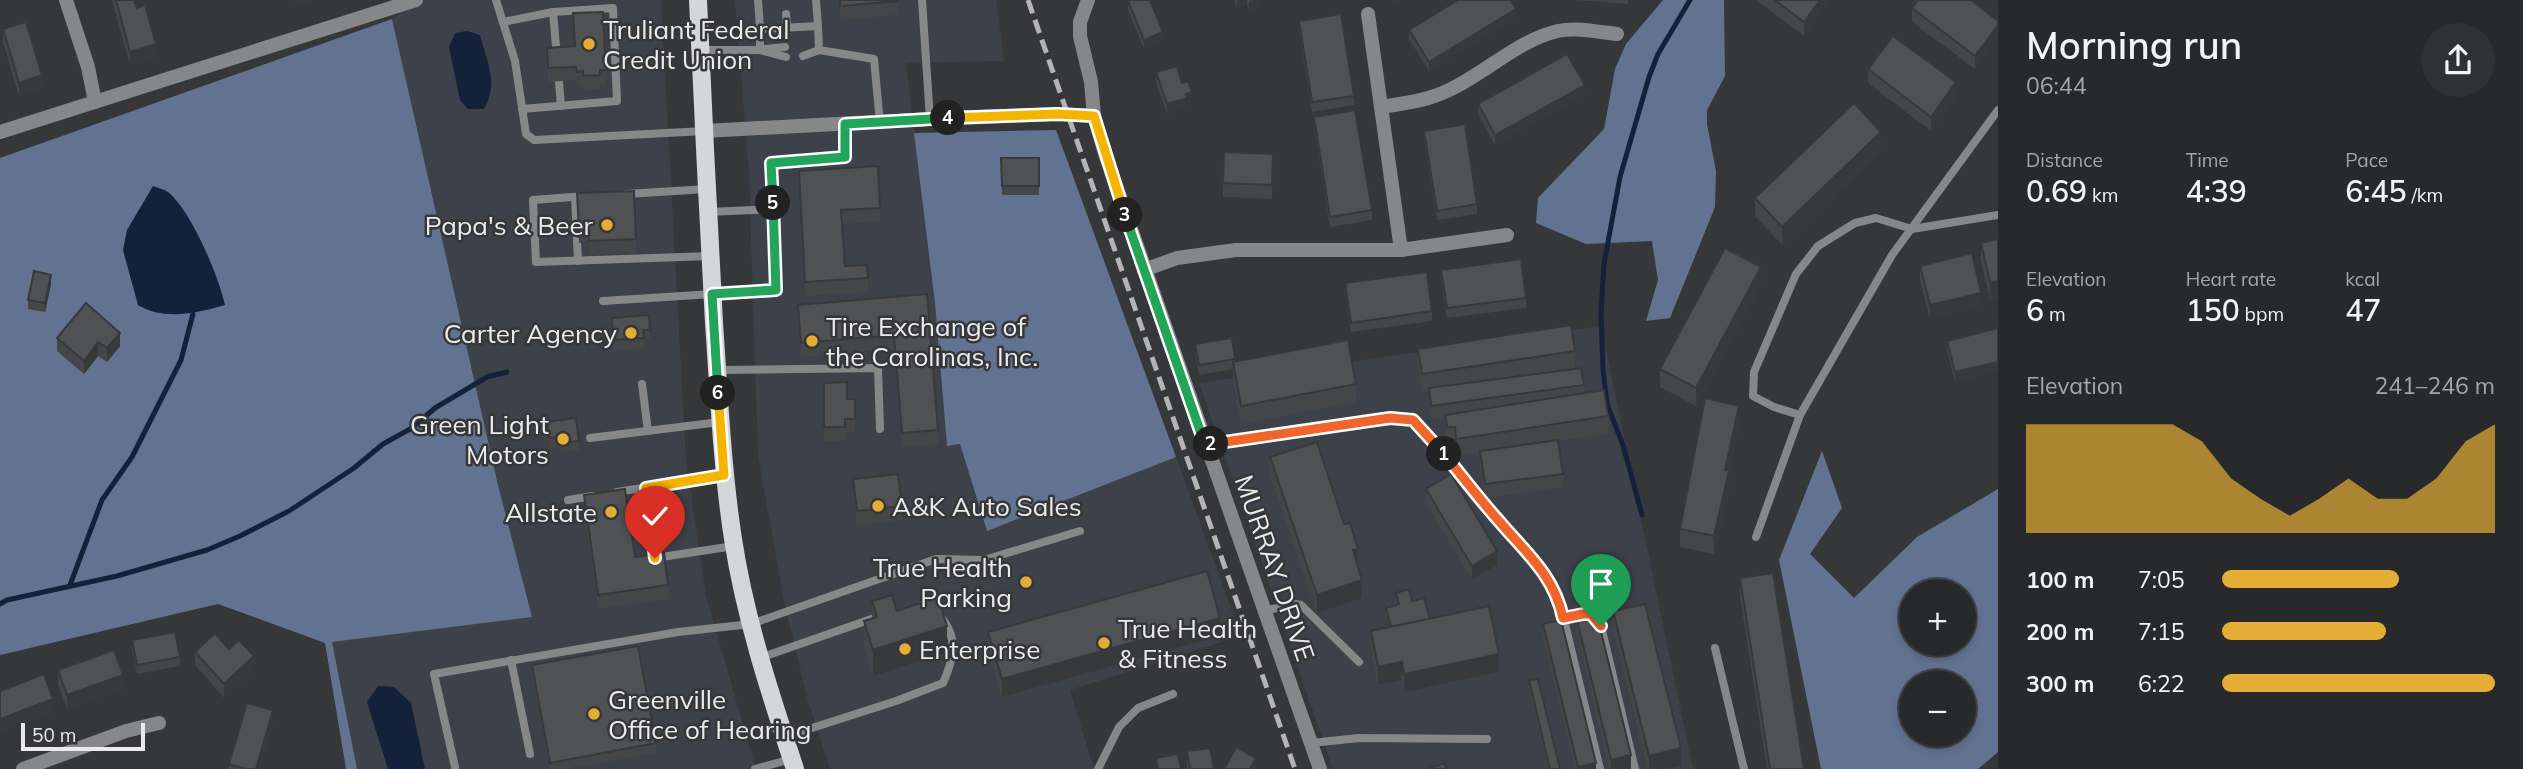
<!DOCTYPE html>
<html lang="en">
<head>
<meta charset="utf-8">
<style>
  body { margin:0; font-family:Mulish,sans-serif; background:#303133; color:#f1f3f6; height:100vh; display:flex; flex-direction:column; font-size:26px; white-space:nowrap }
  * { box-sizing:border-box; margin:0 }
  p { font-size:23px; color:#a5a6a9 }
  .icon { flex:none; width:38px; height:38px; fill:none; stroke:currentColor; stroke-width:2; stroke-linecap:round; stroke-linejoin:round }
  .map { position:relative; flex:1; overflow:hidden }
  .sheet { display:flex; flex-direction:column; background:#28292b; width:525px }
  .sheet>* { flex:none }
  .buttons { position:absolute; left:1899px; top:579px; display:grid; gap:14px }
  .buttons a { display:grid; place-items:center; width:77px; height:77px; border-radius:50%; background:#28292b; box-shadow:0 4px 10px #0003,0 0 0 2px #444547; font-size:35px }
  .scale { position:absolute; left:21px; bottom:18px; width:124px; box-sizing:border-box; padding-left:7px; border:4px solid #ebebed; border-top:0; font-size:19px; line-height:24px; white-space:nowrap; color:#ebebed; -webkit-text-stroke:5px #363739; paint-order:stroke }
  .pin { position:absolute; display:grid; place-items:center; width:60px; height:60px; color:#fff; margin:-72px -30px; border-radius:50% 50% 50% 0; rotate:-45deg; box-shadow:0 0 7px #0007 }
  .pin .icon { rotate:45deg }
  .km { position:absolute; width:35px; height:35px; margin:-18px; border-radius:50%; background:#222; color:#fff; font-size:19px; line-height:35px; text-align:center }
  .round { display:grid; place-items:center; flex:none; width:74px; height:74px; border-radius:37px; background:#303133 }
  .head { display:flex; align-items:center; justify-content:space-between; height:119px; padding:0 28px }
  h1 { font-size:38px; font-weight:600; line-height:52px }
  .metrics { display:grid; grid-template-columns:repeat(3,1fr); gap:10px; height:119px; padding:7px 28px }
  .metrics div { display:grid; align-content:center }
  .metrics b { font-size:30px; font-weight:600 }
  .metrics small { font-size:19px; font-weight:400 }
  .metrics p { font-size:19px }
  .chart { height:196px; padding:14px 28px }
  .chart p { display:flex; justify-content:space-between }
  .chart svg { width:100%; height:126px; margin-top:7px; fill:#e4ad35; opacity:.7 }
  ul { padding:0 28px; list-style:none; font-size:23px }
  li { display:grid; grid-template-columns:112px 84px 1fr; align-items:center; height:52px }
  li i { height:18px; border-radius:9px; background:#e4ad35 }
  main { display:flex; flex:1; min-height:0 }
  .map>svg:first-child { display:block }
  .built { fill:#3d4149 }
  .forest { fill:#627392; fill-rule:evenodd }
  .water { fill:#14213b }
  .lines { fill:none; stroke-linecap:round; stroke-linejoin:round }
  .stream { stroke:#14213b; stroke-width:5 }
  .lane { stroke:#868788; stroke-width:8 }
  .street { stroke:#868788; stroke-width:14 }
  .primary { stroke:#d5d6d9; stroke-width:18 }
  .rail { stroke:#b4b4b6; stroke-width:5; stroke-dasharray:14 7; stroke-linecap:butt }
  .wall { fill:#454647 }
  .shaded-wall { fill:#38393a }
  .building { fill:#505153; stroke:#38393a; stroke-width:2 }
  .split-1-casing { stroke:#fff; stroke-width:14 }
  .split-2-casing { stroke:#fff; stroke-width:14 }
  .split-3-casing { stroke:#fff; stroke-width:14 }
  .split-4-casing { stroke:#fff; stroke-width:14 }
  .split-5-casing { stroke:#fff; stroke-width:14 }
  .split-6-casing { stroke:#fff; stroke-width:14 }
  .split-7-casing { stroke:#fff; stroke-width:14 }
  .split-1 { stroke:#f0652b; stroke-width:9 }
  .split-2 { stroke:#f0652b; stroke-width:9 }
  .split-3 { stroke:#22a559; stroke-width:9 }
  .split-4 { stroke:#f5b400; stroke-width:9 }
  .split-5 { stroke:#22a559; stroke-width:9 }
  .split-6 { stroke:#22a559; stroke-width:9 }
  .split-7 { stroke:#f5b400; stroke-width:9 }
  .poi-dot { fill:#e4ad35; stroke:#363739; stroke-width:2.5 }
  .labels { text-anchor:middle; dominant-baseline:central; stroke-width:5; stroke-linejoin:round; paint-order:stroke }
  .poi-label { font-size:26px; fill:#ebebed; stroke:#363739; text-anchor:start }
  .street-label { font-size:26px; fill:#ebebed; stroke:#363739 }
</style>
</head>
<body>
<main>
<div class="map">
<svg width="1998" height="769" viewBox="0 0 1998 769">
  <rect width="100%" height="100%" fill="#363739"/>
  <g class="built">
    <path d="M419 0H661L686 461 706 596 756 769H357L332 642 532 617 498 485 392 19Z"/>
    <path d="M735 0H996L1004 61 906 63 935 303 947 446 960 444 987 531 1176 457 1241 636 1070 690 1094 769H830L808 701 785 606 758 456 749 174Z"/>
    <path d="M1601 326 1693 769H1333L1199 383Z"/>
  </g>
  <g class="forest">
    <path d="M1663 0H1724L1725 76 1707 110V124L1716 171 1715 207 1670 318 1646 321 1658 280 1652 241 1586 244 1536 223 1538 198 1604 129 1615 69 1626 44Z"/>
    <path d="M392 19 498 485 532 617 332 642 357 769H346L325 643 218 604 0 655V158Z"/>
    <path d="M1056 130 1176 457 987 531 960 444 947 446 935 303 914 133Z"/>
    <path d="M1822 451 1842 508 1810 554 1854 598 1917 537 1998 489V752L1978 769H1821L1779 560ZM1911 592H1964V644H1911ZM1964 682V735H1911V682Z"/>
  </g>
  <g class="water">
    <path d="M467 31 480 35C487 61 499 85 484 109H468L460 100 449 47 455 33Z"/>
    <path d="M153 186C158 188 164 189 168 192 192 212 218 275 225 305 197 313 164 321 138 305L123 250 127 230Z"/>
    <path d="M378 686 394 687 411 703 425 769H388L367 702Z"/>
  </g>
  <g class="lines">
    <g class="stream">
      <path d="M1642 515 1623 445 1607 404 1603 369 1601 314 1604 264 1620 177 1649 77 1658 54 1690 0"/>
      <path d="M70 585 102 500 132 457 181 360 193 314"/>
      <path d="M0 604 7 600 117 576 207 550 240 536 289 511 354 468 383 444 412 428 435 408 487 377 507 372"/>
    </g>
    <g class="lane">
      <path d="M496 0 515 61 526 134 534 140 704 131"/>
      <path d="M758 0 760 29"/>
      <path d="M816 0 818 26"/>
      <path d="M922 0 930 119"/>
      <path d="M553 12 557 58"/>
      <path d="M786 14 787 27"/>
      <path d="M503 22 553 12 613 8 617 101 522 109"/>
      <path d="M766 49 785 47"/>
      <path d="M700 50H760V29L818 26 819 50 874 59 880 123"/>
      <path d="M760 50 786 57"/>
      <path d="M803 56 819 50"/>
      <path d="M559 82 561 106"/>
      <path d="M626 194 707 189"/>
      <path d="M585 196 533 200 536 262 711 256"/>
      <path d="M575 197 578 261"/>
      <path d="M708 212 773 209"/>
      <path d="M603 301 776 290 771 164 845 157V124"/>
      <path d="M717 370 878 368 880 429"/>
      <path d="M642 384 648 431"/>
      <path d="M1800 415 1774 407 1753 396 1754 372 1796 274 1818 246 1855 223 1876 218 1912 229 1998 215"/>
      <path d="M590 438 720 422"/>
      <path d="M1205 445 1390 418 1413 420 1432 439 1498 521 1539 565 1559 599 1600 769"/>
      <path d="M646 488 655 558 734 546"/>
      <path d="M617 492 724 475"/>
      <path d="M568 500 593 496"/>
      <path d="M1756 537 1800 415 1892 255 1998 110"/>
      <path d="M1264 611 1295 604 1301 605 1359 662"/>
      <path d="M1563 618 1583 614H1591L1601 626 1635 769"/>
      <path d="M1715 648 1744 769"/>
      <path d="M760 658 880 616"/>
      <path d="M511 660 530 754"/>
      <path d="M784 737 896 701 943 683C954 659 959 636 939 615"/>
      <path d="M1311 743 1359 738 1487 739"/>
      <path d="M455 767 434 674 678 632 751 624 936 559 984 560 1080 531"/>
      <path d="M755 769 791 759"/>
      <path d="M1098 769 1119 727 1138 708 1173 694"/>
    </g>
    <g class="street">
      <path d="M66 0 88 67 95 102"/>
      <path d="M1088 0 1080 22V36L1091 82 1094 116 1106 157 1320 769"/>
      <path d="M1368 14 1401 250"/>
      <path d="M1381 107C1405 103 1427 101 1449 90 1486 73 1518 40 1558 31 1577 27 1598 32 1617 34"/>
      <path d="M704 131 930 119 1058 114 1094 116"/>
      <path d="M0 132 416 0"/>
      <path d="M1144 270 1177 258 1236 250H1401L1507 235"/>
      <path d="M23 769 126 731 159 723"/>
    </g>
    <path class="primary" d="M698 0C703 108 708 215 714 323 719 395 722 467 733 539 745 618 770 693 795 769"/>
    <path class="rail" d="M1028 0 1295 769"/>
  </g>
  <g class="wall">
    <path d="M112 0H134L156 58 130 65Z"/>
    <path d="M839 0H898V15L840 20Z"/>
    <path d="M1234 0H1261V7L1249 11 1247 5 1237 8Z"/>
    <path d="M1575 0H1628V4Z"/>
    <path d="M1756 0H1828V2L1804 36Z"/>
    <path d="M1128 1 1163 41 1144 49 1128 10Z"/>
    <path d="M1912 8 1998 21 1975 69 1912 22Z"/>
    <path d="M573 13 606 70V84H600V89L583 90V85H577L576 80 548 82 547 48 574 46Z"/>
    <path d="M1516 18 1429 71 1409 39V30Z"/>
    <path d="M1299 21 1354 96V105L1312 112 1299 30Z"/>
    <path d="M3 29 42 89 19 96 3 42Z"/>
    <path d="M1868 69 1956 96 1931 131 1868 83Z"/>
    <path d="M1156 72 1182 83 1192 101 1187 102V107L1167 114 1156 82Z"/>
    <path d="M1585 94 1495 145 1478 114V104Z"/>
    <path d="M1314 117 1372 210V220L1330 227 1314 126Z"/>
    <path d="M1424 131 1477 204V214L1437 220 1424 140Z"/>
    <path d="M1881 150 1782 245 1755 216V198Z"/>
    <path d="M1273 154 1272 199 1223 197V183Z"/>
    <path d="M1001 158H1039V195H1002Z"/>
    <path d="M799 171 880 208V222L842 224 845 266 868 278V292L805 296Z"/>
    <path d="M577 207 636 239V253L589 255V242L579 243Z"/>
    <path d="M1998 239 1990 300 1981 261V243Z"/>
    <path d="M1920 266 1981 306 1930 319 1920 280Z"/>
    <path d="M1441 270 1526 298V308L1447 318 1441 279Z"/>
    <path d="M1345 283 1432 311V321L1351 332 1345 292Z"/>
    <path d="M51 284 45 312 28 309V300Z"/>
    <path d="M1761 285 1696 406 1660 387V369Z"/>
    <path d="M927 294 938 430V444L902 447 894 349 801 357 798 305Z"/>
    <path d="M86 303 120 346 107 362 98 356 84 374 57 351V338Z"/>
    <path d="M649 315 650 339 644 340V348L613 350 612 318Z"/>
    <path d="M1998 328V371L1955 382 1947 350V341Z"/>
    <path d="M1232 338 1235 361 1356 384V402L1241 424 1233 380V369L1199 375 1195 354V344Z"/>
    <path d="M1418 349 1575 351V369L1584 385V393L1608 416V434L1558 441 1563 474V487L1485 498 1480 465V453L1456 457 1455 445H1447L1445 432V418L1431 420 1429 402V391L1422 392 1418 367Z"/>
    <path d="M824 383 847 399H855V432L845 433V441H824Z"/>
    <path d="M547 422 579 441V450L560 452 559 446 549 447Z"/>
    <path d="M1739 424 1729 472V489L1714 554 1680 547V529Z"/>
    <path d="M1270 457 1358 567 1362 598 1317 613 1270 475Z"/>
    <path d="M853 479 902 506V520L857 525 853 493Z"/>
    <path d="M1426 489 1497 565 1472 580 1426 503Z"/>
    <path d="M584 495 635 557 668 585V599L598 609 584 509Z"/>
    <path d="M1740 578 1804 769H1767L1740 596Z"/>
    <path d="M1396 593 1412 601 1430 619 1499 672 1404 692 1402 680 1378 685 1371 649V631L1389 627 1386 617V608L1397 605Z"/>
    <path d="M872 601 897 611 947 652 873 676 864 647V621L872 619Z"/>
    <path d="M1613 611 1681 766 1668 769H1648L1613 629Z"/>
    <path d="M1576 616 1631 769H1609L1576 629Z"/>
    <path d="M1543 624 1596 769H1575L1543 638Z"/>
    <path d="M988 632 1220 636 1002 697 988 650Z"/>
    <path d="M132 640 180 657V666L137 674 132 649Z"/>
    <path d="M229 649 254 670 224 698 195 665V652Z"/>
    <path d="M532 665 656 743V753L567 769H550L532 675Z"/>
    <path d="M58 670 123 689 67 709 58 684Z"/>
    <path d="M1529 680 1560 769H1548L1529 690Z"/>
    <path d="M273 724 260 769H229V764Z"/>
    <path d="M1187 751 1214 769H1187Z"/>
  </g>
  <g class="shaded-wall">
    <path d="M295 0H316L295 8Z"/>
    <path d="M1237 0H1247V5L1237 8Z"/>
    <path d="M1253 0H1261V7L1249 11V2Z"/>
    <path d="M1393 0H1403L1393 6Z"/>
    <path d="M1820 0H1828V2L1804 36V22Z"/>
    <path d="M1516 9V18L1429 71V62Z"/>
    <path d="M1998 25V39L1975 69V56Z"/>
    <path d="M1163 32V41L1144 49V40Z"/>
    <path d="M156 44V58L130 65V52Z"/>
    <path d="M42 75V89L19 96V83Z"/>
    <path d="M1956 82V96L1931 131V117Z"/>
    <path d="M1585 85V94L1495 145V135Z"/>
    <path d="M1192 92V101L1187 102V107L1167 114V104L1186 94Z"/>
    <path d="M1881 132V150L1782 245V227Z"/>
    <path d="M1761 267V285L1696 406V388Z"/>
    <path d="M51 275V284L45 312V303Z"/>
    <path d="M1998 281V299L1990 300V282Z"/>
    <path d="M1981 293V306L1930 319V305Z"/>
    <path d="M120 333V346L107 362V348Z"/>
    <path d="M98 342V356L84 374V361Z"/>
    <path d="M1998 362V371L1955 382V372Z"/>
    <path d="M1739 406V424L1729 472V489L1714 554V536L1725 470Z"/>
    <path d="M1358 549V567L1353 550Z"/>
    <path d="M1497 551V565L1472 580V566Z"/>
    <path d="M1362 580V598L1317 613V595Z"/>
    <path d="M1220 618V636L1002 697V679Z"/>
    <path d="M947 626V652L873 676V650Z"/>
    <path d="M1499 654V672L1404 692V674Z"/>
    <path d="M254 656V670L224 698V684Z"/>
    <path d="M1402 662V680L1378 685V667Z"/>
    <path d="M123 675V689L67 709V695Z"/>
    <path d="M53 699V713L0 732V719Z"/>
    <path d="M273 710V724L260 769H256Z"/>
    <path d="M1681 748V766L1668 769H1649V756Z"/>
    <path d="M1631 755V769H1611V760Z"/>
    <path d="M1256 758V769H1250Z"/>
    <path d="M1596 763V769H1578V767Z"/>
  </g>
  <g class="building">
    <path d="M116 0H134L137 8 145 5 156 44 130 52Z"/>
    <path d="M840 0H898V1L840 6Z"/>
    <path d="M1131 0H1150L1163 32 1144 40 1128 1Z"/>
    <path d="M1458 0H1511L1516 9 1429 62 1409 30Z"/>
    <path d="M1775 0H1820L1804 22Z"/>
    <path d="M1918 0H1971L1998 21V25L1975 56 1912 8Z"/>
    <path d="M603 12 606 70H600V75L583 76V71L577 72 576 67 548 68 547 48 575 46 573 13Z"/>
    <path d="M1341 14 1354 96 1312 102 1299 21Z"/>
    <path d="M26 22 42 75 19 83 3 29Z"/>
    <path d="M1893 36 1956 82 1931 117 1868 69Z"/>
    <path d="M1567 54 1585 85 1495 135 1478 104Z"/>
    <path d="M1177 66 1182 83 1188 81 1192 92 1186 94 1187 98 1167 104 1156 72Z"/>
    <path d="M1854 103 1881 132 1782 227 1755 198Z"/>
    <path d="M1355 110 1372 210 1330 217 1314 117Z"/>
    <path d="M1465 124 1477 204 1437 211 1424 131Z"/>
    <path d="M1224 152 1273 154 1272 185 1223 183Z"/>
    <path d="M1001 158H1039V186H1002Z"/>
    <path d="M878 166 880 208 841 210 845 266 867 265 868 278 805 282 799 171Z"/>
    <path d="M634 191 636 239 589 241V229H579L577 193Z"/>
    <path d="M1998 239V281L1990 282 1981 243Z"/>
    <path d="M1725 248 1761 267 1696 388 1660 369Z"/>
    <path d="M1972 253 1981 293 1930 305 1920 266Z"/>
    <path d="M1521 259 1526 298 1447 308 1441 270Z"/>
    <path d="M34 271 51 275 45 303 28 300Z"/>
    <path d="M1427 272 1432 311 1351 323 1345 283Z"/>
    <path d="M927 294 938 430 902 433 894 335 801 343 798 305Z"/>
    <path d="M86 303 120 333 107 348 98 342 84 361 57 338Z"/>
    <path d="M649 315 650 330H643L644 338 613 340 612 318Z"/>
    <path d="M1571 325 1575 351 1422 374 1418 349Z"/>
    <path d="M1998 328V362L1955 372 1947 341Z"/>
    <path d="M1232 338 1235 359 1199 365 1195 344Z"/>
    <path d="M1348 340 1356 384 1241 406 1233 362Z"/>
    <path d="M1581 368 1584 385 1431 406 1429 388Z"/>
    <path d="M847 382V399H855V419H845V427H824V383Z"/>
    <path d="M1604 390 1608 416 1456 439 1455 427H1447L1445 415Z"/>
    <path d="M1705 398 1739 406 1725 470 1729 471 1714 536 1680 529Z"/>
    <path d="M576 418 579 441 560 443 559 437 549 438 547 422Z"/>
    <path d="M1558 440 1563 474 1485 484 1480 451Z"/>
    <path d="M1317 442 1344 524 1350 523 1358 549 1353 550 1362 580 1317 595 1270 457Z"/>
    <path d="M898 474 902 506 857 511 853 479Z"/>
    <path d="M1451 474 1497 551 1472 566 1426 489Z"/>
    <path d="M625 489 635 557 664 553 668 585 598 595 584 495Z"/>
    <path d="M1207 571 1220 618 1002 679 988 632Z"/>
    <path d="M1773 573 1804 769H1770L1740 578Z"/>
    <path d="M1409 589 1412 601 1424 598 1430 619 1391 627 1386 608 1399 604 1396 593Z"/>
    <path d="M892 595 897 611 938 597 947 626 873 650 864 621 877 617 872 601Z"/>
    <path d="M1645 604 1681 748 1649 756 1613 611Z"/>
    <path d="M1489 606 1499 654 1404 674 1402 662 1378 667 1371 631Z"/>
    <path d="M1596 611 1631 755 1611 760 1576 616Z"/>
    <path d="M1561 620 1596 763 1578 767 1543 624Z"/>
    <path d="M175 632 180 657 137 665 132 640Z"/>
    <path d="M215 633 229 649 239 640 254 656 224 684 195 652Z"/>
    <path d="M638 646 656 743 550 763 532 665Z"/>
    <path d="M114 650 123 675 67 695 58 670Z"/>
    <path d="M44 674 53 699 0 719V691Z"/>
    <path d="M1538 679 1560 769H1550L1529 680Z"/>
    <path d="M247 703 273 710 256 769H247L229 764Z"/>
    <path d="M1236 747 1256 758 1250 769H1224Z"/>
    <path d="M1210 748 1214 769H1190L1187 751Z"/>
    <path d="M1178 754 1181 769H1158L1156 758Z"/>
    <path d="M1444 763 1447 769H1428Z"/>
  </g>
  <g class="lines">
    <g class="split-1-casing">
      <path id="split-1" d="M1444 454C1462 476 1480 500 1499 521 1526 553 1554 575 1563 618L1583 614H1591L1601 626"/>
    </g>
    <g class="split-2-casing">
      <path id="split-2" d="M1211 444 1390 418 1413 420 1444 454"/>
    </g>
    <g class="split-3-casing">
      <path id="split-3" d="M1125 215 1205 445 1211 444"/>
    </g>
    <g class="split-4-casing">
      <path id="split-4" d="M948 118 1058 114 1094 116 1125 215"/>
    </g>
    <g class="split-5-casing">
      <path id="split-5" d="M773 203 771 163 845 157V124L948 118"/>
    </g>
    <g class="split-6-casing">
      <path id="split-6" d="M718 393 712 294 776 290 773 203"/>
    </g>
    <g class="split-7-casing">
      <path id="split-7" d="M655 558 646 488 724 475 718 393"/>
    </g>
    <use href="#split-1" class="split-1"/>
    <use href="#split-2" class="split-2"/>
    <use href="#split-3" class="split-3"/>
    <use href="#split-4" class="split-4"/>
    <use href="#split-5" class="split-5"/>
    <use href="#split-6" class="split-6"/>
    <use href="#split-7" class="split-7"/>
  </g>
  <g class="poi-dot">
    <circle cx="589" cy="44" r="7"/>
    <circle cx="607" cy="225" r="7"/>
    <circle cx="631" cy="333" r="7"/>
    <circle cx="812" cy="341" r="7"/>
    <circle cx="563" cy="439" r="7"/>
    <circle cx="878" cy="506" r="7"/>
    <circle cx="611" cy="512" r="7"/>
    <circle cx="1026" cy="582" r="7"/>
    <circle cx="1104" cy="643" r="7"/>
    <circle cx="905" cy="649" r="7"/>
    <circle cx="594" cy="714" r="7"/>
  </g>
  <g class="labels">
    <g class="poi-label">
      <text x="603" y="29">Truliant Federal<tspan x="603" dy="30">Credit Union</tspan></text>
      <text x="593" y="225" text-anchor="end">Papa's &amp; Beer</text>
      <text x="826" y="326">Tire Exchange of<tspan x="826" dy="30">the Carolinas, Inc.</tspan></text>
      <text x="617" y="333" text-anchor="end">Carter Agency</text>
      <text x="549" y="424" text-anchor="end">Green Light<tspan x="549" dy="30">Motors</tspan></text>
      <text x="892" y="506">A&amp;K Auto Sales</text>
      <text x="597" y="512" text-anchor="end">Allstate</text>
      <text x="1012" y="567" text-anchor="end">True Health<tspan x="1012" dy="30">Parking</tspan></text>
      <text x="1118" y="628">True Health<tspan x="1118" dy="30">&amp; Fitness</tspan></text>
      <text x="919" y="649">Enterprise</text>
      <text x="608" y="699">Greenville<tspan x="608" dy="30">Office of Hearing</tspan></text>
    </g>
    <g class="street-label">
      <text transform="translate(1275 568) rotate(71)">MURRAY DRIVE</text>
    </g>
  </g>
</svg>
<div class="buttons">
<a>+</a>
<a>−</a>
</div>
<div class="scale">50 m</div>
<div class="pin" style="left:1601px;top:626px;background:#1e9e55"><svg class="icon" aria-label="arrive" viewBox="0 0 24 24"><path d="M6 21V4h12l-3 4 3 4H6"/></svg></div>
<div class="pin" style="left:655px;top:558px;background:#d93025"><svg class="icon" aria-label="check" viewBox="0 0 24 24"><path d="M5 12l5 5 9-10"/></svg></div>
<b class="km" style="left:1444px;top:454px">1</b>
<b class="km" style="left:1211px;top:444px">2</b>
<b class="km" style="left:1125px;top:215px">3</b>
<b class="km" style="left:948px;top:118px">4</b>
<b class="km" style="left:773px;top:203px">5</b>
<b class="km" style="left:718px;top:393px">6</b>
</div>
<section class="sheet">
<div class="head"><div><h1>Morning run</h1><p>06:44</p></div><a class="round"><svg class="icon" aria-label="share" viewBox="0 0 24 24"><path d="M12 15V3M7 8l5-5 5 5M5 13v7h14v-7"/></svg></a></div>
<div class="metrics">
<div><p>Distance</p><b>0.69<small> km</small></b></div>
<div><p>Time</p><b>4:39</b></div>
<div><p>Pace</p><b>6:45<small> /km</small></b></div>
</div>
<div class="metrics">
<div><p>Elevation</p><b>6<small> m</small></b></div>
<div><p>Heart rate</p><b>150<small> bpm</small></b></div>
<div><p>kcal</p><b>47</b></div>
</div>
<div class="chart"><p><span>Elevation</span>241–246 m</p>
<svg viewBox="0 0 160 44" preserveAspectRatio="none"><path d="M0 44V6L10 6L20 6L30 6L40 6L50 6L60 12L70 25L80 32L90 38L100 32L110 25L120 32L130 32L140 25L150 12L160 6V44z"/></svg>
</div>
<ul>
<li><b>100 m</b>7:05<i style="width:65%"></i></li>
<li><b>200 m</b>7:15<i style="width:60%"></i></li>
<li><b>300 m</b>6:22<i style="width:100%"></i></li>
</ul>
</section>
</main>
</body>
</html>
